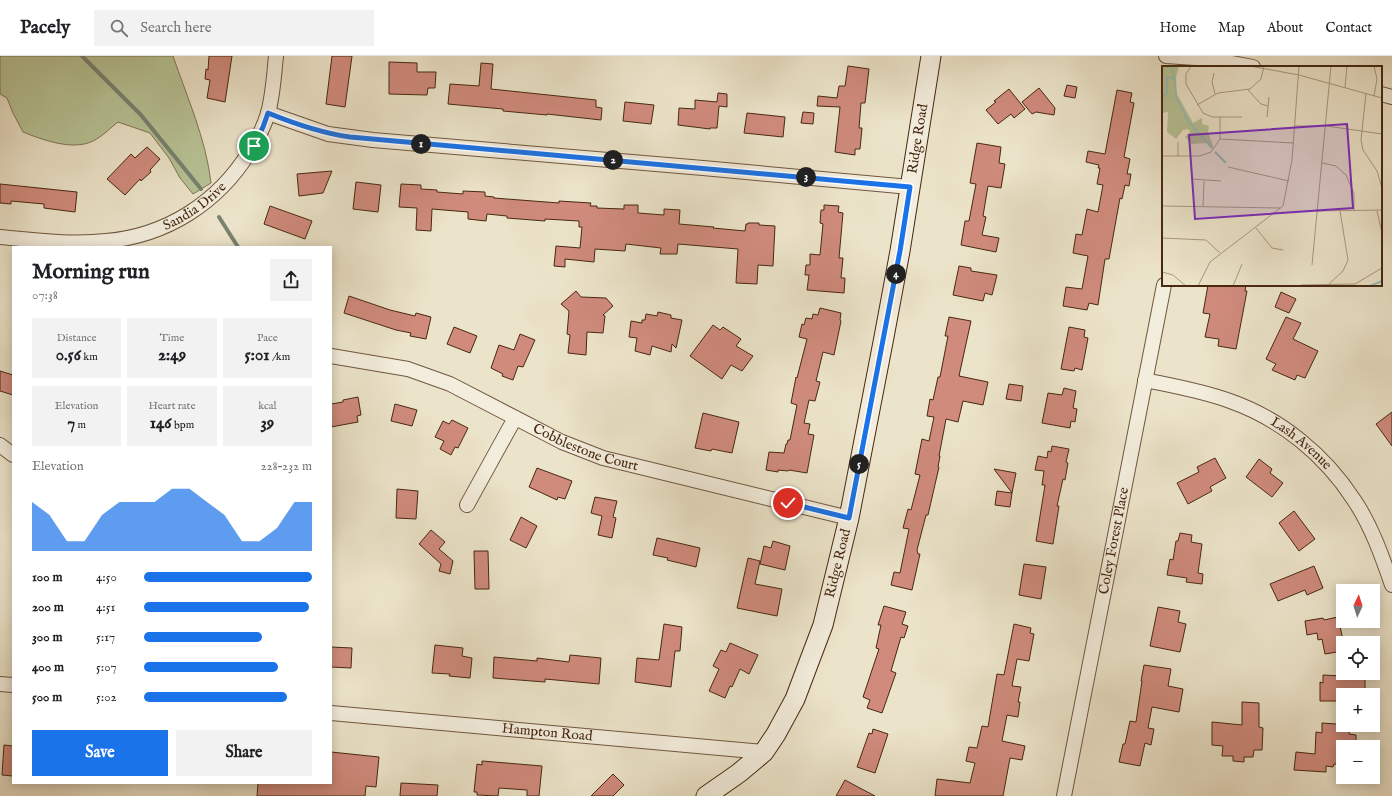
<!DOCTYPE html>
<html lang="en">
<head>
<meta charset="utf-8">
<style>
  body { margin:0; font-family:"IM FELL English",serif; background:#f2f2f2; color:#202124; height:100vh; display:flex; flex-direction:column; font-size:15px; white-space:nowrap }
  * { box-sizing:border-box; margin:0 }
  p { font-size:13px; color:#757577 }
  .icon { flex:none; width:22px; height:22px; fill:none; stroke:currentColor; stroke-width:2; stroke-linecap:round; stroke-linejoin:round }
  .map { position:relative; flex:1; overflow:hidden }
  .details { position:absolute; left:12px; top:190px; width:320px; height:538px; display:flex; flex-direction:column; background:#fff; border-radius:0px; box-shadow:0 2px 10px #0003 }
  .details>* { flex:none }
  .needle { width:26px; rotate:4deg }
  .controls { position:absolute; left:1336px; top:528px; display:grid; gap:8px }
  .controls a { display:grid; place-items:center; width:44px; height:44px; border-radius:0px; background:#fff; box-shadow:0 2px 10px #0003; font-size:20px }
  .pin { position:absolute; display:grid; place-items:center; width:34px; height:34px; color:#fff; margin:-17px; border:2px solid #fff; border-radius:50%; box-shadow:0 1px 4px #0007 }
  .km { position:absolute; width:20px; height:20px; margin:-10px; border-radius:50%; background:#222; color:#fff; font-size:11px; line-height:20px; text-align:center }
  .round { display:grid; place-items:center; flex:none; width:42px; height:42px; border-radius:0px; background:#f2f2f2 }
  .headline { display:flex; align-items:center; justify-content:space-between; height:68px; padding:0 20px }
  h1 { font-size:22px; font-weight:800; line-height:30px }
  .stats { display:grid; grid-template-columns:repeat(3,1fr); gap:6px; height:68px; padding:4px 20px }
  .stats div { display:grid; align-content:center; border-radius:0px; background:#f2f2f2; text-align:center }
  .stats b { font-size:17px; font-weight:800 }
  .stats small { font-size:11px; font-weight:400 }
  .stats p { font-size:11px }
  .chart { height:112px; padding:8px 20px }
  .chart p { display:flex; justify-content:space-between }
  .chart svg { width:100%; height:72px; margin-top:4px; fill:#1a73e8; opacity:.7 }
  .cta { display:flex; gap:8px; margin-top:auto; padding:8px 20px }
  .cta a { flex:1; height:46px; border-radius:0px; background:#1a73e8; color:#fff; font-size:16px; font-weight:800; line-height:46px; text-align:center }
  .cta a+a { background:#f2f2f2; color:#202124 }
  ul { padding:0 20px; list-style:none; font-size:13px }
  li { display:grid; grid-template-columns:64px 48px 1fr; align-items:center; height:30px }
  li i { height:10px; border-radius:5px; background:#1a73e8 }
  header { display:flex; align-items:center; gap:24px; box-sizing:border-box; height:56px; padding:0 20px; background:#fff; border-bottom:1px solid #e0e0e0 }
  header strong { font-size:19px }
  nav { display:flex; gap:22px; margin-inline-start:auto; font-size:14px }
  .search { width:280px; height:36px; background:#f2f2f2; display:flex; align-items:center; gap:10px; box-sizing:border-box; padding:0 14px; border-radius:0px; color:#757577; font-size:15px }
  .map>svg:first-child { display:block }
  .green { fill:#b8c497; stroke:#807654 }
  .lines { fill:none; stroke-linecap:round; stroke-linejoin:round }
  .stream { stroke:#788372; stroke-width:4 }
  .building { fill:#d08b7d; stroke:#472810 }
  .street-casing { stroke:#70573e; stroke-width:16 }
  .secondary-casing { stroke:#472810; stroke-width:21 }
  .street { stroke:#f3eddd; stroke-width:14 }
  .secondary { stroke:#f3eddd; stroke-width:19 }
  .route-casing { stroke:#fff; stroke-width:8 }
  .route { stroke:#1a73e8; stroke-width:5 }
  .labels { text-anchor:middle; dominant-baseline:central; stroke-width:3; stroke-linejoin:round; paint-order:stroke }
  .street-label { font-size:14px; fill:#472810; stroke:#f3eddd }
  .inset-river { fill:none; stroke:#99bfb4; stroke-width:2 }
  .inset-road { fill:none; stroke:#aa9980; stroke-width:1 }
  .view { fill:#7b2cbf; fill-opacity:0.15; stroke:#7b2cbf; stroke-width:2 }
  .inset-edge { fill:none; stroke:#472810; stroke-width:2 }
</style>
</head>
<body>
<header>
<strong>Pacely</strong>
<div class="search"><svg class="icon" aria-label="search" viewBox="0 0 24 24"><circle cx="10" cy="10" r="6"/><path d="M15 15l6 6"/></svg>Search here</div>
<nav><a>Home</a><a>Map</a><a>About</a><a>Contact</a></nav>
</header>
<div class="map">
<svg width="1392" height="740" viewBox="0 0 1392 740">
  <rect width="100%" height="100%" fill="#ece4ca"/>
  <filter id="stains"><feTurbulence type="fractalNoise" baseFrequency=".005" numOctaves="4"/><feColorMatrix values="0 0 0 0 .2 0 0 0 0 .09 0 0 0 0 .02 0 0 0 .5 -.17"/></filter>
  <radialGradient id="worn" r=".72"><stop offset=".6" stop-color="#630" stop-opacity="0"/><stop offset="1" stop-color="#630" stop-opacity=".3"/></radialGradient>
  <path class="green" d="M0 0H173C187 41 206 83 211 127L193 138 180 122 169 102 150 77 118 66C110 72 102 81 93 85 73 95 43 84 23 76L13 57 7 42 0 38Z"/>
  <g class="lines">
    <g class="stream">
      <path d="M82 0 141 59 201 133"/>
      <path d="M219 161 238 191"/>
    </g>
  </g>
  <g class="building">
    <path d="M209 0H232L225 46 207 42 210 24 205 23 206 13 208 14Z"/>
    <path d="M332 0H352L345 51 326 48Z"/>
    <path d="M389 6 417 7V16H436L435 32H428L427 39 389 38Z"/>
    <path d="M481 7 493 8 491 33 596 44V51L602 52 601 64 547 58V59L503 55V53L448 48 450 28 479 30Z"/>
    <path d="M848 10 869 13 865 47H861L859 72H862L860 93H855V99L835 96 840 51 817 50 818 40 837 42 839 30H845Z"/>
    <path d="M1067 29 1077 31 1075 42 1064 40Z"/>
    <path d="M1039 32 1055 52 1054 59 1036 56 1032 58 1022 46Z"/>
    <path d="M1009 33 1025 53 1014 62 1011 58 998 68 986 54 996 46 994 45Z"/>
    <path d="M1117 34 1132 37 1130 46 1134 47 1124 101 1130 103 1127 118H1131L1129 130 1125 129 1122 143 1120 142 1109 203H1105L1098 249 1089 247 1087 254 1063 250 1066 231 1082 233 1088 200 1073 197 1076 178 1082 179 1087 153 1098 156 1103 129 1097 128 1100 112H1098L1099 109 1086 106 1088 95 1105 98Z"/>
    <path d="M718 37 727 38V51L719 50 717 72H710V73L678 69 679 52 695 53V44L717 46Z"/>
    <path d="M625 46 654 49 651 68 623 65Z"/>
    <path d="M803 56 814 57 813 68 801 67Z"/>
    <path d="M747 57 785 61 783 81 744 77Z"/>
    <path d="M977 87 1001 91 999 107 1005 108 1001 132 988 130 983 160 986 161 982 179 999 182 996 196 961 189 965 165H969L976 128 970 127Z"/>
    <path d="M147 91 160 103 150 114 151 116 141 125 140 123 125 139 107 123 131 98 135 102Z"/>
    <path d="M332 115 323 137 299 140 297 118Z"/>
    <path d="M356 126 381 129 378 156 353 153Z"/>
    <path d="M0 128 77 136 75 156 44 152V148L11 145V148L0 147Z"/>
    <path d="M401 128 421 129V133L437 134V136L463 138V135L485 136V140L494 141V142L559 147V145L591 147 590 150H597V152L624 153V149H638V157L664 159V153L680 154 679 168 714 171 713 172 745 175 746 168H748V167H759V169L775 170 773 210 758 209 757 228 736 227 738 193 678 188 677 198H660L661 192 626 188 625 195 595 193 594 206 565 203V211L554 210 556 190 580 192 582 171H579V165L545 163V165L507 162V160L487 158 486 165 468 163V156L432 153 431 175 416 174 417 152 399 151Z"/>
    <path d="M824 149 839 150 838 156 843 157 839 202H843L841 222H845L844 237 807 234 809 219H805L806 209H810V198L820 199 823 168 820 167 821 154H824Z"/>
    <path d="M270 150 312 165 305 183 264 168Z"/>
    <path d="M959 210 971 212V215L997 219 992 239 985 237 983 245 953 239Z"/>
    <path d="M1208 229H1246L1245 235H1247L1236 293 1218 290 1219 283 1205 281 1210 258 1203 257Z"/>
    <path d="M576 235 581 241 606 242 613 250 603 259 605 260 603 277 587 276 586 299 568 297 570 279 567 278 569 255 561 248Z"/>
    <path d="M1281 236 1296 243 1289 257 1275 251Z"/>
    <path d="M349 240 390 254 415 260 416 257 431 261 426 283 410 280 411 277 396 274 344 257Z"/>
    <path d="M820 252 841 257 840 264 841 265 834 299 823 296 816 325 820 326 815 345 809 344 804 367 810 368 808 378 814 379 807 417 789 414 788 415 778 414V416L766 414 769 396 784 397 786 388H787L788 384H790L797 349 791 347 796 321 797 322 807 283 799 281 802 268 804 269 806 262 812 263 813 258 818 259Z"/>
    <path d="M658 256 671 259V262L682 264 676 292 672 288 671 296 652 290 650 299 635 295 637 282 629 281 631 265 642 267V264H645L646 258 657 260Z"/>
    <path d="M949 261 971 265 959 320 988 326 983 349 963 345 958 366 946 363 939 400H940L938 411H939L928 459H926L917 494 918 498H920L912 534 891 529 894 516 900 517 909 473 903 472 908 453 911 454 920 419 915 418 922 383 929 385 934 361 927 360 930 343 933 344 938 321H940L948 280H945Z"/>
    <path d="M1286 261 1301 267 1293 283 1318 295 1305 322 1297 319 1295 324 1272 314 1276 308 1266 303Z"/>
    <path d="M713 269 720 274 723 271 741 283 736 290 753 300 742 315 731 309 722 323 690 300Z"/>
    <path d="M454 271 477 280 470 297 447 288Z"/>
    <path d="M1069 271 1085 274 1084 281 1088 282 1082 314 1075 312 1074 315 1061 313Z"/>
    <path d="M520 278 535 284 523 311 518 310 513 324 502 320 503 318 491 312 499 289 514 294Z"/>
    <path d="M0 315 13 319V339L0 335Z"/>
    <path d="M1009 328 1023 330 1021 345 1006 343Z"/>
    <path d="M1064 332 1076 335 1073 352 1077 353 1075 366 1071 365 1070 372 1042 367 1048 337 1062 339Z"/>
    <path d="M358 341 361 359 357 360 358 366 331 371V348L343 346V344Z"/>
    <path d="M395 348 417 354 412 370 391 365Z"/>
    <path d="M1392 356V390L1376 368Z"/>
    <path d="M703 357 739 366 732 397 712 393 711 395 695 392Z"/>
    <path d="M452 364 468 372 458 392 455 391 451 399 440 393 444 385 435 381 443 365 449 368Z"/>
    <path d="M1052 390 1069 393 1066 406 1068 407 1065 424 1063 423 1057 450H1059L1053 488 1036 485 1045 429H1042L1044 415 1035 414 1038 400 1047 402 1048 395 1051 396Z"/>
    <path d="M1215 402 1226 422 1210 431 1212 435 1188 448 1177 427 1199 416 1197 411Z"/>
    <path d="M1259 403 1272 413 1270 417 1283 427 1272 441 1246 421Z"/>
    <path d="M537 412 572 425 565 443 558 441 557 444 529 431Z"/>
    <path d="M994 413 1016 417 1012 437Z"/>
    <path d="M397 433 418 435 416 463 396 462Z"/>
    <path d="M997 435 1012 437 1010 451 995 449Z"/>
    <path d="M595 441 617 445 613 461 616 462 612 482 598 479 602 460 591 457Z"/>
    <path d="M1294 455 1315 483 1299 495 1279 467Z"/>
    <path d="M521 461 537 470 526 492 510 484Z"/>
    <path d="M431 474 445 486 439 493 453 505 450 518 439 515 441 508 419 488Z"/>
    <path d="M1180 477 1192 479 1191 486 1202 488 1198 517 1203 518 1202 528 1186 526 1187 522 1167 519 1170 503 1173 504 1176 485H1178Z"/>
    <path d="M657 482 700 492 696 511 667 504 668 502 653 499Z"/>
    <path d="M773 485 790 490 785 514 760 508 764 490 771 492Z"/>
    <path d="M474 495H488L489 533H475Z"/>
    <path d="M748 502 760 505 755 528 782 533 777 560 737 552Z"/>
    <path d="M1024 508 1046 511 1041 543 1019 539Z"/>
    <path d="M1314 510 1323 532 1307 539 1305 534 1278 545 1270 528Z"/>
    <path d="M884 550 906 556 902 568 908 570 904 582 901 581 891 615 896 617 882 657 867 652 870 644 863 641 879 593 876 592 881 569H878Z"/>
    <path d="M1158 551 1180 555 1178 566 1186 568 1180 596 1150 590Z"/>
    <path d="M1338 561 1343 584V595L1325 598 1322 583 1318 584 1317 577 1307 579 1305 565 1323 562 1324 564Z"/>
    <path d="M664 568 682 571 680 595H675L671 631 635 626 637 602 659 604Z"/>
    <path d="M1014 568 1031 572 1030 577 1034 578 1029 605 1017 603 1012 630 1021 631 1018 646H1020L1018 661 1007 659 1002 685 1025 690 1022 704 1010 702 1003 740H935L937 723 970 727 975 707 966 705 969 691 977 692 982 670 988 671 997 618 1004 619Z"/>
    <path d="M730 587 758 599 749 618 740 613 732 631 730 630 725 642 709 635 719 613 713 610 721 594 726 596Z"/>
    <path d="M435 589 463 592 462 600 472 602 470 622 449 620 450 618 432 617Z"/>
    <path d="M331 591 352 592 351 612 331 611Z"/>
    <path d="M570 599 601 602 599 628 545 623V626L493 622 494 601 537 605V602L569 606Z"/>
    <path d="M1144 609 1171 613 1168 630 1183 633 1179 656 1152 651 1148 672 1154 673 1151 689 1145 687 1140 710 1119 706 1123 688H1125L1130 665 1136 666 1142 625H1141Z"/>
    <path d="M1342 618 1365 619V639H1343V645H1320V626L1323 627V619L1342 620Z"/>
    <path d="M1242 646 1259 647V671L1263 672 1262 694H1254L1253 701H1244V706L1233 705V700H1222L1223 690 1212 689V666L1242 669Z"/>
    <path d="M1322 667 1350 669 1349 678 1356 679V691H1343V709L1334 708 1333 711 1326 710V716L1294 714 1296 696 1315 698 1316 676 1322 677Z"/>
    <path d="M873 673 888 678 875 717 857 711 869 677 872 678Z"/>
    <path d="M4 689 13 690V720L2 719Z"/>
    <path d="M331 696 379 701 376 731 366 730 365 740H257L258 727H331Z"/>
    <path d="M482 705 542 710 539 740H527V734L499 732 498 740 477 739V736H474L477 708 482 709Z"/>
    <path d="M613 718 624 729 613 740H591Z"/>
    <path d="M845 724 856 730 875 740H836Z"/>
    <path d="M401 727 438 729 437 740H400Z"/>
  </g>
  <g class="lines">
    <g class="street-casing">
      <g id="street">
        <path d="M1166 0 1210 3 1253 11"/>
        <path d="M1381 38 1392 41"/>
        <path d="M268 57 328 78 373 84 703 112 910 131"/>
        <path id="s1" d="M0 181C35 184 71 189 106 185 166 180 218 147 250 95 257 84 264 71 268 57 273 39 274 19 276 0"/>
        <path id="s2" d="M331 300 408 313 450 328 562 386 603 402 849 462"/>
        <path id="s3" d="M1145 324C1174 330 1203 335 1230 345 1281 363 1325 399 1354 444 1371 469 1382 500 1392 529"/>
        <path d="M0 389 13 399"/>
        <path d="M467 449 515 362"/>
        <path d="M0 628 13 629"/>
        <path id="s4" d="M331 657 764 696"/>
        <path id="s5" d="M1064 740 1164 229"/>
      </g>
    </g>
    <g class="secondary-casing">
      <g id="secondary">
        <path id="s6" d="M706 740 739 717 764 696 776 678 795 643 823 569 849 462 884 281 900 195 931 0"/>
      </g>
    </g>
    <use href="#street" class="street"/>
    <use href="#secondary" class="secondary"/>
  </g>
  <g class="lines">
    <g class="route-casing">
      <path id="route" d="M254 90 263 71 268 57C295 68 321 77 350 81L910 131 900 195 849 462 788 447"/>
    </g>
    <use href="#route" class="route"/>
  </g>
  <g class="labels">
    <g class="street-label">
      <text stroke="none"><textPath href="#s6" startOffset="709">Ridge Road</textPath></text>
      <text stroke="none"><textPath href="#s1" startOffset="203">Sandia Drive</textPath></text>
      <text stroke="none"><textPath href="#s3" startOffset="171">Lash Avenue</textPath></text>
      <text stroke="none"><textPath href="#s2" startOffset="273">Cobblestone Court</textPath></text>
      <text stroke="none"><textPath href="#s5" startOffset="260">Coley Forest Place</textPath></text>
      <text stroke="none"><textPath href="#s6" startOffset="277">Ridge Road</textPath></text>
      <text stroke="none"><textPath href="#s4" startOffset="217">Hampton Road</textPath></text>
    </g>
  </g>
  <g transform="translate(1162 10)">
    <rect width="220" height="220" fill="#ece4ca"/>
    <path d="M0 0H17L13 15 15 28 31 57 40 52V58L47 60 46 66 51 80 50 83 45 77 30 78 23 71 28 66 26 63 21 64 14 73 5 66 6 46 0 47Z" fill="#b8c497"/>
    <path class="inset-river" d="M13 13 14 31 26 55 50 82M0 32 5 27V11L13 13 9 0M53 86 64 97M208 220 220 215"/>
    <path class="inset-road" d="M29 0 24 8V18L41 47 50 51H80M88 0 137 9 220 32M212 0 215 13 212 30M52 7 50 16 53 28M183 22 185 0M86 24 99 38 106 40M204 27 199 74 201 84 215 105 220 122M35 39 56 27 88 23 99 13 102 0M105 51 107 31M133 60H165L220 68M58 73 131 77M0 90H38L49 86 58 73V51M16 90V76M160 97 174 100 184 109 192 127V145M66 101 127 115M29 113 59 115M0 117V90M0 140 119 142M41 141 42 115M154 145 220 144M215 145 220 167M94 162 110 182 121 184M0 172 44 174 58 187M150 199 169 0M0 206 11 209 24 220M139 219 193 218 220 202M166 219 181 205 186 194 178 145M36 220 48 196 121 140 130 94 137 0M71 220 80 198"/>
    <path class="view" d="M185 58 191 142 33 153 27 69Z"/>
    <rect width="220" height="220" class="inset-edge"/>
  </g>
  <rect width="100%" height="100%" filter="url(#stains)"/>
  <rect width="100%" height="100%" fill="url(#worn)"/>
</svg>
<div class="controls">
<a><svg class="needle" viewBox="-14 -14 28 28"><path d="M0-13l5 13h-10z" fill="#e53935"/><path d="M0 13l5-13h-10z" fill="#757577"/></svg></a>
<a><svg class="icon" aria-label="locate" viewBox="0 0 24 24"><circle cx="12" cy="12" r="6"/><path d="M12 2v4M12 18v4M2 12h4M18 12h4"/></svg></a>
<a>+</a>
<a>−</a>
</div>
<div class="pin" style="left:254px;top:90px;background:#1e9e55"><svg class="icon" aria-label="arrive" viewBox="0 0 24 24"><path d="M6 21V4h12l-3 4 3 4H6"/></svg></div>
<div class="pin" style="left:788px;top:447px;background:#d93025"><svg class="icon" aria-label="check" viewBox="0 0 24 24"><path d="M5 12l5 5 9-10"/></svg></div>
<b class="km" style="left:421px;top:88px">1</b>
<b class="km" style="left:613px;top:104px">2</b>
<b class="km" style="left:806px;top:121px">3</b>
<b class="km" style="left:896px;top:218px">4</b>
<b class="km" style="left:859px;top:408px">5</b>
<section class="details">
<div class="headline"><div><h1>Morning run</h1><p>07:38</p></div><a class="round"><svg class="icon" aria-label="share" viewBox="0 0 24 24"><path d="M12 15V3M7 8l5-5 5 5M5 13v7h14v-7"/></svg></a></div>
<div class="stats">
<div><p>Distance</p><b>0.56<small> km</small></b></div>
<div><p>Time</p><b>2:49</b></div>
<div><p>Pace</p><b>5:01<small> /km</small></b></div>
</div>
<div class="stats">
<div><p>Elevation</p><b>7<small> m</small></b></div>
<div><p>Heart rate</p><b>146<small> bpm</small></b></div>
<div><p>kcal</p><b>39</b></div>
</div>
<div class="chart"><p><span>Elevation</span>228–232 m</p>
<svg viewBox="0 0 160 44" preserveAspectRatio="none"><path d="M0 44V14L10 22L20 38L30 38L40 22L50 14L60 14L70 14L80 6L90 6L100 14L110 22L120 38L130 38L140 30L150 14L160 14V44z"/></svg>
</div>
<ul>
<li><b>100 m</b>4:50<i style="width:100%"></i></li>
<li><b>200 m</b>4:51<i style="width:98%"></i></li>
<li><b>300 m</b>5:17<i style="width:70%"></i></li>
<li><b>400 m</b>5:07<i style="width:80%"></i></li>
<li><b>500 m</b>5:02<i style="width:85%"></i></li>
</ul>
<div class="cta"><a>Save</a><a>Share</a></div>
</section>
</div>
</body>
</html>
